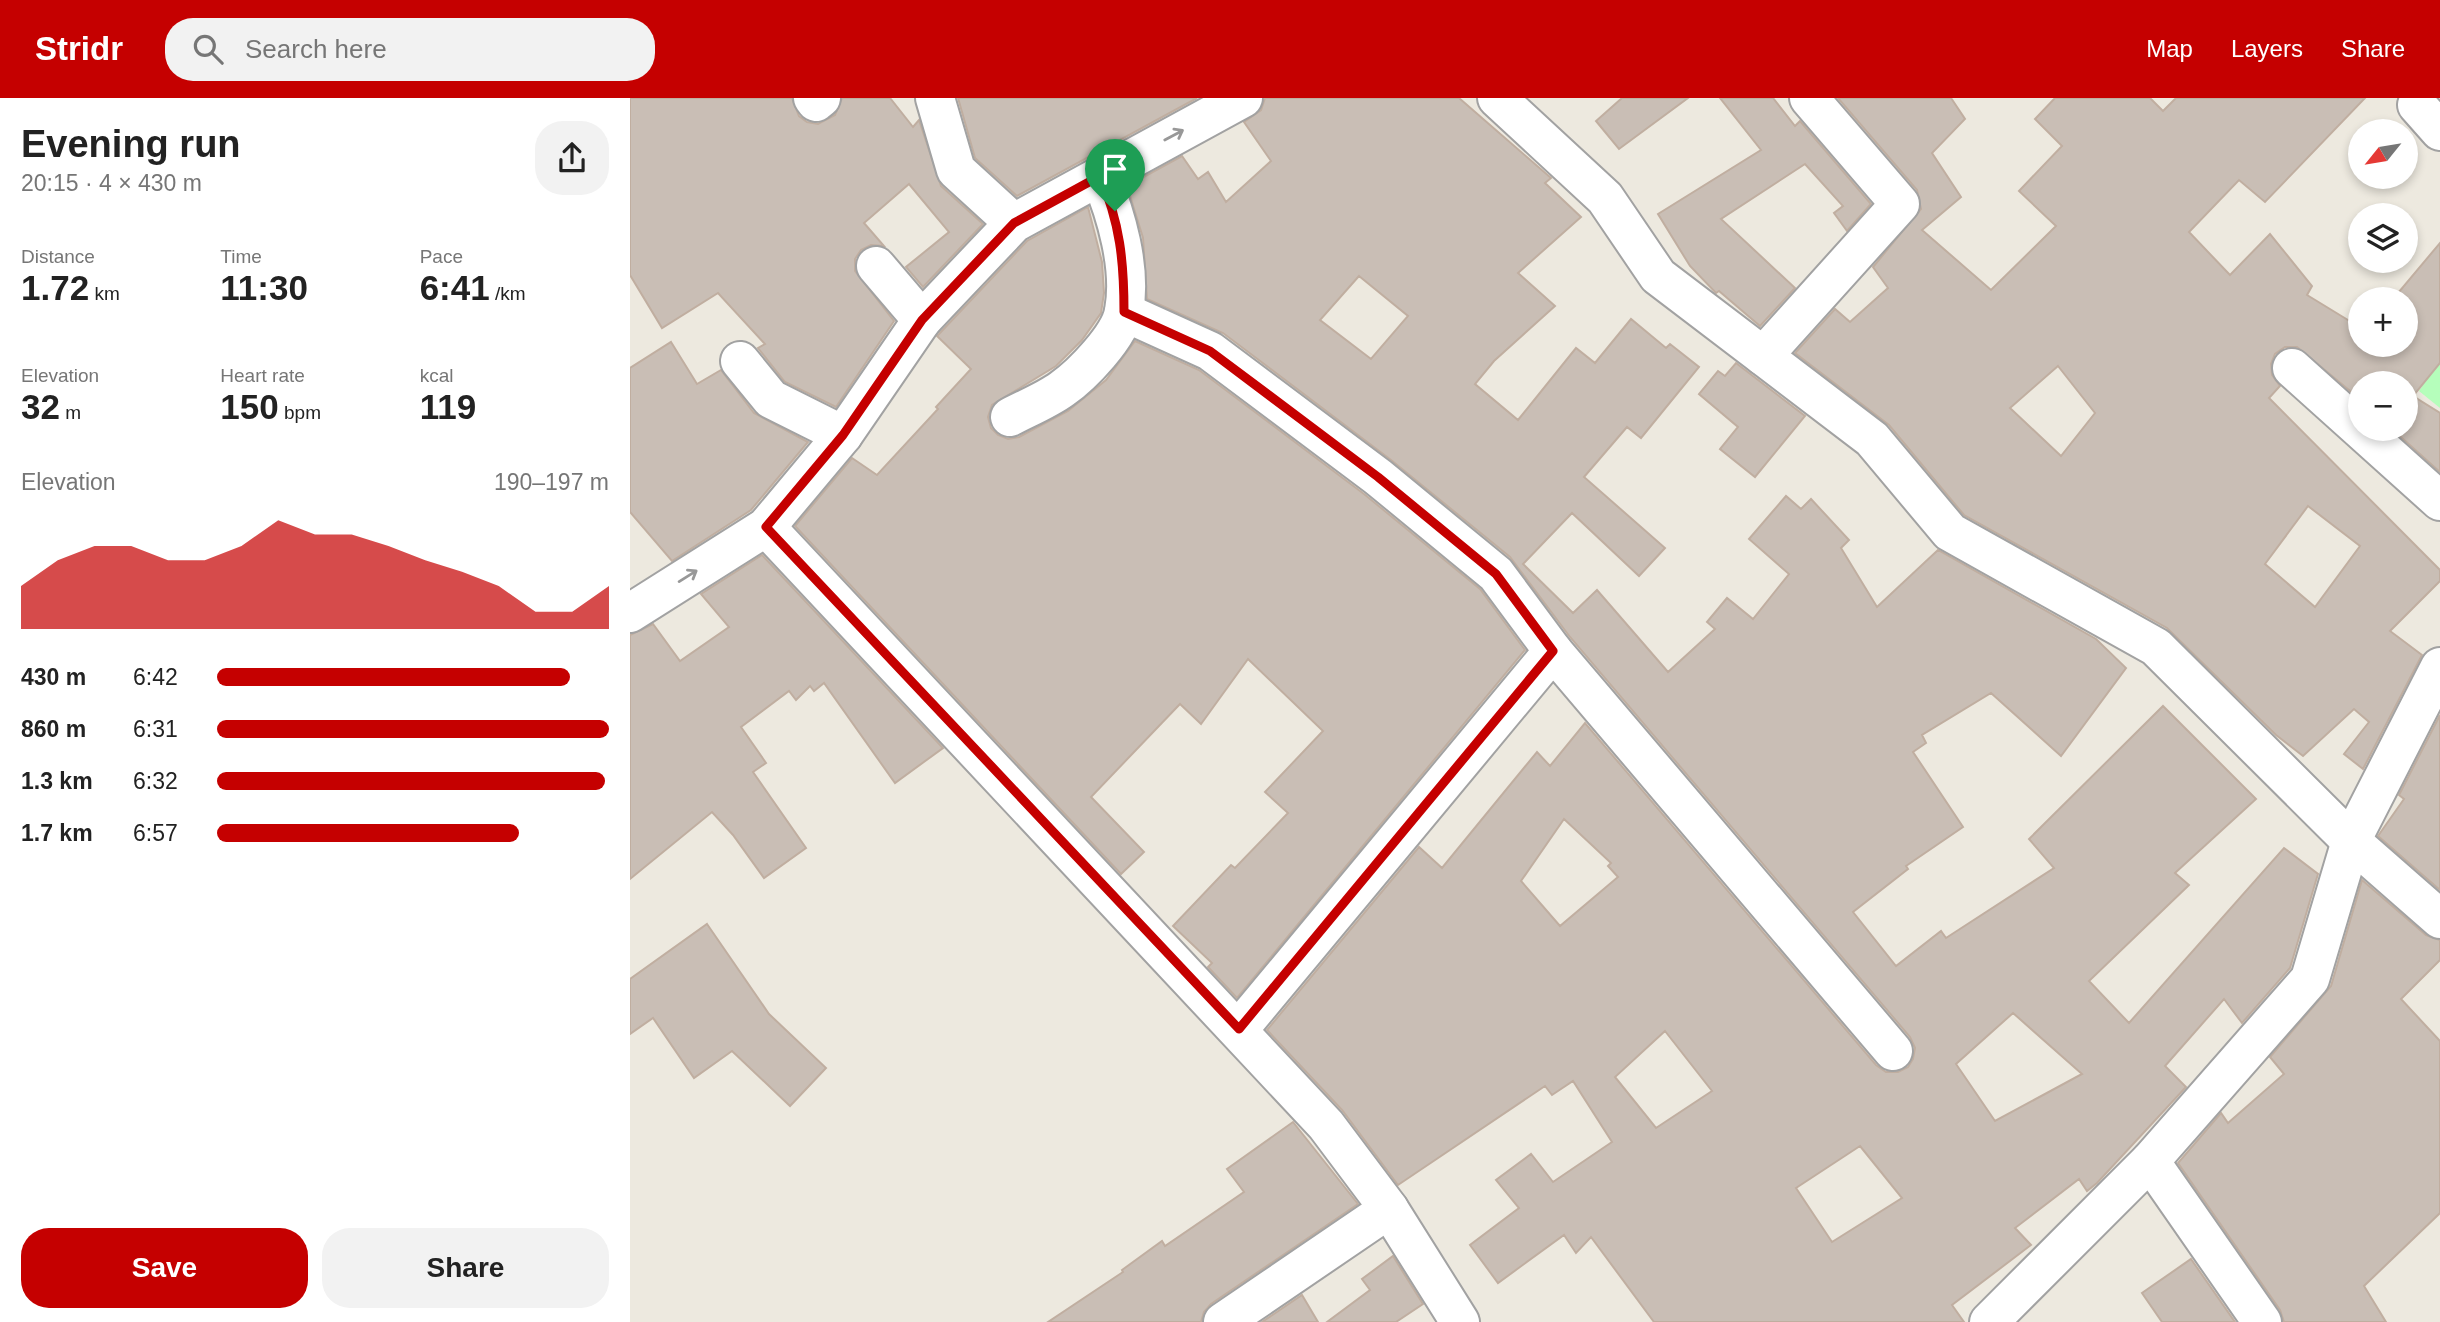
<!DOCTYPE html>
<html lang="en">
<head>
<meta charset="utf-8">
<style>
  body { margin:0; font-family:Arial,sans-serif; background:#f2f2f2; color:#222; height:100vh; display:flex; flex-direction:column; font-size:26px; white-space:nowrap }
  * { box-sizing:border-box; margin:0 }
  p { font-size:23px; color:#767676 }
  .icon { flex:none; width:38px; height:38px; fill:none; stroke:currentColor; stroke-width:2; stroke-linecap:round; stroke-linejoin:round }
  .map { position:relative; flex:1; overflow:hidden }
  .side { display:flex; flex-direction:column; background:#fff; width:630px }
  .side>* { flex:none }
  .needle { width:46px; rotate:240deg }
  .tools { position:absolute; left:1718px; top:21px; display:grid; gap:14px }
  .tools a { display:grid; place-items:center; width:70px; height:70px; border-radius:50%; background:#fff; box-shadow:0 4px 10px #0003; font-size:35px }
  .pin { position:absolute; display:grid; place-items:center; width:60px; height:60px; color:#fff; margin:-72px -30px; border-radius:50% 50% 50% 0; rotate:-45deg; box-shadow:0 0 7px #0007 }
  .pin .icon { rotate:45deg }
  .round { display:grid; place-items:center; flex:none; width:74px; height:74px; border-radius:28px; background:#f2f2f2 }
  .headline { display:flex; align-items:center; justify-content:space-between; height:119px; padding:0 21px }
  h1 { font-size:38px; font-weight:600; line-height:52px }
  .metrics { display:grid; grid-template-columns:repeat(3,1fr); gap:10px; height:119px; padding:7px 21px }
  .metrics div { display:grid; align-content:center }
  .metrics b { font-size:35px; font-weight:600 }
  .metrics small { font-size:19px; font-weight:400 }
  .metrics p { font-size:19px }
  .chart { height:196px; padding:14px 21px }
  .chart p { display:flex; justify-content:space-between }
  .chart svg { width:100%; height:126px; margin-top:7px; fill:#c50000; opacity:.7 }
  .action { display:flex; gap:14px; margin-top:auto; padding:14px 21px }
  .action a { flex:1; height:80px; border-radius:28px; background:#c50000; color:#fff; font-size:28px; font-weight:600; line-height:80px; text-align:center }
  .action a+a { background:#f2f2f2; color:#222 }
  ul { padding:0 21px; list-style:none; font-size:23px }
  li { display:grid; grid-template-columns:112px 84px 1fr; align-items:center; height:52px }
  li i { height:18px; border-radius:9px; background:#c50000 }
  header { display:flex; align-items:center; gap:42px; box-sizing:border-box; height:98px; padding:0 35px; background:#c50000; color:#fff }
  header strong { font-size:33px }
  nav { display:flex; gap:38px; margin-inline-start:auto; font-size:24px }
  .search { width:490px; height:63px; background:#f2f2f2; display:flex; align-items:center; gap:18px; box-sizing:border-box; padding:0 24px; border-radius:28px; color:#767676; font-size:26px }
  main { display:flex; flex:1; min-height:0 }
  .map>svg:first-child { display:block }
  .park { fill:#b5febb }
  .building { fill:#c9beb5; stroke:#c0aea0; stroke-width:2; fill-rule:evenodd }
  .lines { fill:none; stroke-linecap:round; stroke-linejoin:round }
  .minor-casing { stroke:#a2a2a2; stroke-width:42 }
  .minor { stroke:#fff; stroke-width:38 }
  .oneway { stroke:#989898 }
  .route-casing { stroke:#fff; stroke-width:14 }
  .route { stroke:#c50000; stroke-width:9 }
</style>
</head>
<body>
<header>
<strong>Stridr</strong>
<div class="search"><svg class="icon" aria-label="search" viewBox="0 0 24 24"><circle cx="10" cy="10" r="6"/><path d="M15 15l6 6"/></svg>Search here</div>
<nav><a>Map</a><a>Layers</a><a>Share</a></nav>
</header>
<main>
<section class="side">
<div class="headline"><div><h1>Evening run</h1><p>20:15 · 4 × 430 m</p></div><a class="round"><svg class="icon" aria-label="share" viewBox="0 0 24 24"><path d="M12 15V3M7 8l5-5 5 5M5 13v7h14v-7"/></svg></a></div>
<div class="metrics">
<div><p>Distance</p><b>1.72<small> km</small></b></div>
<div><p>Time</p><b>11:30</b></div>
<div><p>Pace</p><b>6:41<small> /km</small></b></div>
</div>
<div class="metrics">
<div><p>Elevation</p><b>32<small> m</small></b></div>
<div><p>Heart rate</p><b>150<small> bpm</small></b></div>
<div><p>kcal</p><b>119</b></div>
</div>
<div class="chart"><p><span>Elevation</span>190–197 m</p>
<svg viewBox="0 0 160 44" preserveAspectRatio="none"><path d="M0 44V29L10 20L20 15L30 15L40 20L50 20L60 15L70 6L80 11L90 11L100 15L110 20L120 24L130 29L140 38L150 38L160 29V44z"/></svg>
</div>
<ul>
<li><b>430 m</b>6:42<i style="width:90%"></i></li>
<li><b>860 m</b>6:31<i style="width:100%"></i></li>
<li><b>1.3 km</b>6:32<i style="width:99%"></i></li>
<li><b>1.7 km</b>6:57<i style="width:77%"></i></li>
</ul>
<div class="action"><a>Save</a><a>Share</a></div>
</section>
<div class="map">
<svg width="1810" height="1224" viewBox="0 0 1810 1224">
  <rect width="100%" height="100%" fill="#ede9df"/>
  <path class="park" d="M1810 261V310L1789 293Z"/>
  <g class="building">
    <path d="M0 0H162L169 18 177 24 188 26 205 17 212 0H260L283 29 289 22 311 88 353 126 293 189 276 169 319 134 279 86 234 125 254 148 241 147 231 152 225 161V173L264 223 206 309 155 284 128 250 135 246 88 195 32 230 0 177Z"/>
    <path d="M328 0H567L387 98 345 60Z"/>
    <path d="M635 0H829L921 80 915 85 951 119 888 175 925 208 864 263 845 286 888 322 946 250 965 265 1001 221 1036 250 1040 246 1069 269 1011 340 997 329 954 379 1035 450 1009 478 942 415 893 466 943 515 967 492 1038 574 1085 531 1077 524 1097 500 1123 521 1159 476 1119 441 1156 398 1171 411 1181 401 1219 442 1211 450 1247 509 1308 452 1466 541 1496 570 1431 658 1361 595 1292 637 1296 645 1283 654 1333 729 1276 768 1278 771 1223 814 1266 868 1311 833 1316 840 1424 770 1399 741 1533 608 1626 701 1545 775 1559 787 1459 883 1499 925 1654 750 1688 776 1660 870 1612 925 1594 901 1535 968 1556 989 1467 1085 1457 1093 1449 1081 1385 1130 1401 1147 1322 1207 1334 1224H1024L961 1139 946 1155 934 1137 868 1185 840 1147 889 1110 866 1082 901 1056 923 1084 982 1044 943 983 922 997 915 988 768 1087 712 1012 637 932 789 749 812 770 907 654 920 668 955 625 1246 967 1256 974H1268L1278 969 1283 961 1285 950 1280 939 940 539 880 459 761 362 593 235 517 201 513 140 497 88 552 58 568 81 578 74 596 104 641 63 614 24 631 12ZM729 178 778 218 741 261 690 222ZM934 721 981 765 978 768 988 779 930 828 891 783ZM1383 915 1452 976 1365 1023 1326 966ZM1035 933 1082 993 1026 1030 985 979ZM1230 1048 1272 1100 1202 1144 1166 1090Z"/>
    <path d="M992 0H1058L989 51 966 23Z"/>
    <path d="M1090 0H1143L1165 28 1170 23 1241 106 1217 133 1204 115 1213 108 1175 66 1091 121 1165 190 1130 228 1089 193 1086 195 1060 168 1028 116 1131 52Z"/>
    <path d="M1208 0H1321L1335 21 1302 55 1331 99 1292 132 1361 192 1426 128 1389 93 1432 48 1405 21 1425 0H1520L1533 13 1546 0H1735L1635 104 1609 82 1559 134 1600 177 1640 136 1682 188 1677 197 1731 230V247H1776V201H1763L1810 145V265L1783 298 1810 315V374L1762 331H1776V285H1731V302L1667 249H1655L1645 256 1641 266 1642 277 1650 288 1639 300 1810 472V483L1760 533 1792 557 1733 671 1714 656 1739 624 1724 611 1673 658 1646 637 1537 530 1334 417 1259 327 1165 255 1205 211 1220 224 1258 190 1243 169 1291 111 1287 92ZM1428 268 1465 315 1431 358 1380 310ZM1678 408 1730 448 1685 509 1635 466Z"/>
    <path d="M458 109 472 164 474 195 471 215 452 242 426 268 362 307 358 319 361 330 368 337 378 341 389 339 438 313 476 282 505 243 569 272 734 396 850 491 895 552 607 900 578 869 582 865 543 828 601 767 605 770 658 715 635 694 693 633 618 561 571 626 550 606 461 699 514 754 491 776 165 428 222 360 247 377 308 311 306 309 341 271 307 238 309 236 397 143Z"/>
    <path d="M41 244 67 286 91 272 124 315 178 344 121 412 42 463 0 414V270Z"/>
    <path d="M1106 265 1175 318 1125 379 1090 351 1108 329 1069 296 1088 273 1095 278Z"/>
    <path d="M132 457 313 650 265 685 194 585 184 593 180 588 166 602 159 593 111 629 136 665 123 674 176 750 134 780 103 737 82 714 0 781V537L23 526 50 563 99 529 71 496Z"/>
    <path d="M1810 617V792L1748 738 1774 701 1769 697Z"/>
    <path d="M1732 782 1796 837 1810 842V862L1771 901 1810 943V1115L1734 1188 1756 1224H1654L1650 1212 1548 1065 1591 1015 1598 1025 1654 976 1640 959 1701 888Z"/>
    <path d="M77 826 139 916 196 970 160 1008 102 953 64 980 23 920 0 936V881Z"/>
    <path d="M663 1024 728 1106 581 1206 574 1214 571 1224H418L493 1174 492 1172 532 1143 535 1148 614 1094 597 1071Z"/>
    <path d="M763 1158 793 1206 766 1224H697L740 1192 732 1181Z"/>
    <path d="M1561 1161 1605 1224H1532L1512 1195Z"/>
    <path d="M672 1197 688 1224H632Z"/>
  </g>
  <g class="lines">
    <g class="minor-casing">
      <g id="minor">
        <path d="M183 0 186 4 191 0"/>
        <path d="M305 0 326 72 384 125"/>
        <path d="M867 0 975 100 1028 178 1242 341 1320 434 1526 549 1721 743 1810 821"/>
        <path d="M1787 7 1810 33"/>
        <path d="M246 168 292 222"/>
        <path d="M494 214 580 253 748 379 866 476 923 553"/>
        <path d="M1133 258 1270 106 1179 0"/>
        <path d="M110 263 141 301 213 337"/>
        <path d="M1662 270 1810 403"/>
        <path d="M380 319C397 310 417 302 432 291 452 277 490 238 494 213 502 170 486 116 470 78"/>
        <path d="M136 429 696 1027 759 1111 830 1224"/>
        <path d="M0 515 136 429 213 337 292 222 384 125 613 0"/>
        <path d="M609 931 923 553 1263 953"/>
        <path d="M1520 1063 1632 1224"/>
        <path d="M593 1224 759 1111"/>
        <path d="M1359 1224 1520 1063 1680 881 1721 743 1810 569"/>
      </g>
    </g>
    <use href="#minor" class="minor"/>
  </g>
  <defs><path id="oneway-shaft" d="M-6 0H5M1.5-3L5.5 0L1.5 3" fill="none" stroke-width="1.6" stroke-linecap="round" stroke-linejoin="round" transform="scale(1.75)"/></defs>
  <g class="oneway">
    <use href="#oneway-shaft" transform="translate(544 37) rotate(-28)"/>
    <use href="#oneway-shaft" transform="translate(58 478) rotate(-32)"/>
  </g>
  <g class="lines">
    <g class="route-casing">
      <path id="route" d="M470 78C490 125 494 163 494 214L580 253 748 379 866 476 923 553 609 931 136 429 213 337 292 222 384 125Z"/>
    </g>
    <use href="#route" class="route"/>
  </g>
</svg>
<div class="tools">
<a><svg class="needle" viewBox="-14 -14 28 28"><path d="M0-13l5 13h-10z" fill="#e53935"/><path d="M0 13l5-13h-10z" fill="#767676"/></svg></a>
<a><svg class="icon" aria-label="layers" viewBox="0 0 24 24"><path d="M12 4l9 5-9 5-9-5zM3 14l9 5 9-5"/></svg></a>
<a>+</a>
<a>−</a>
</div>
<div class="pin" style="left:485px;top:113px;background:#1e9e55"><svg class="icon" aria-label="arrive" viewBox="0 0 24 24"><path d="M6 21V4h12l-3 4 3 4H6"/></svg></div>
</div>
</main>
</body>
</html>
